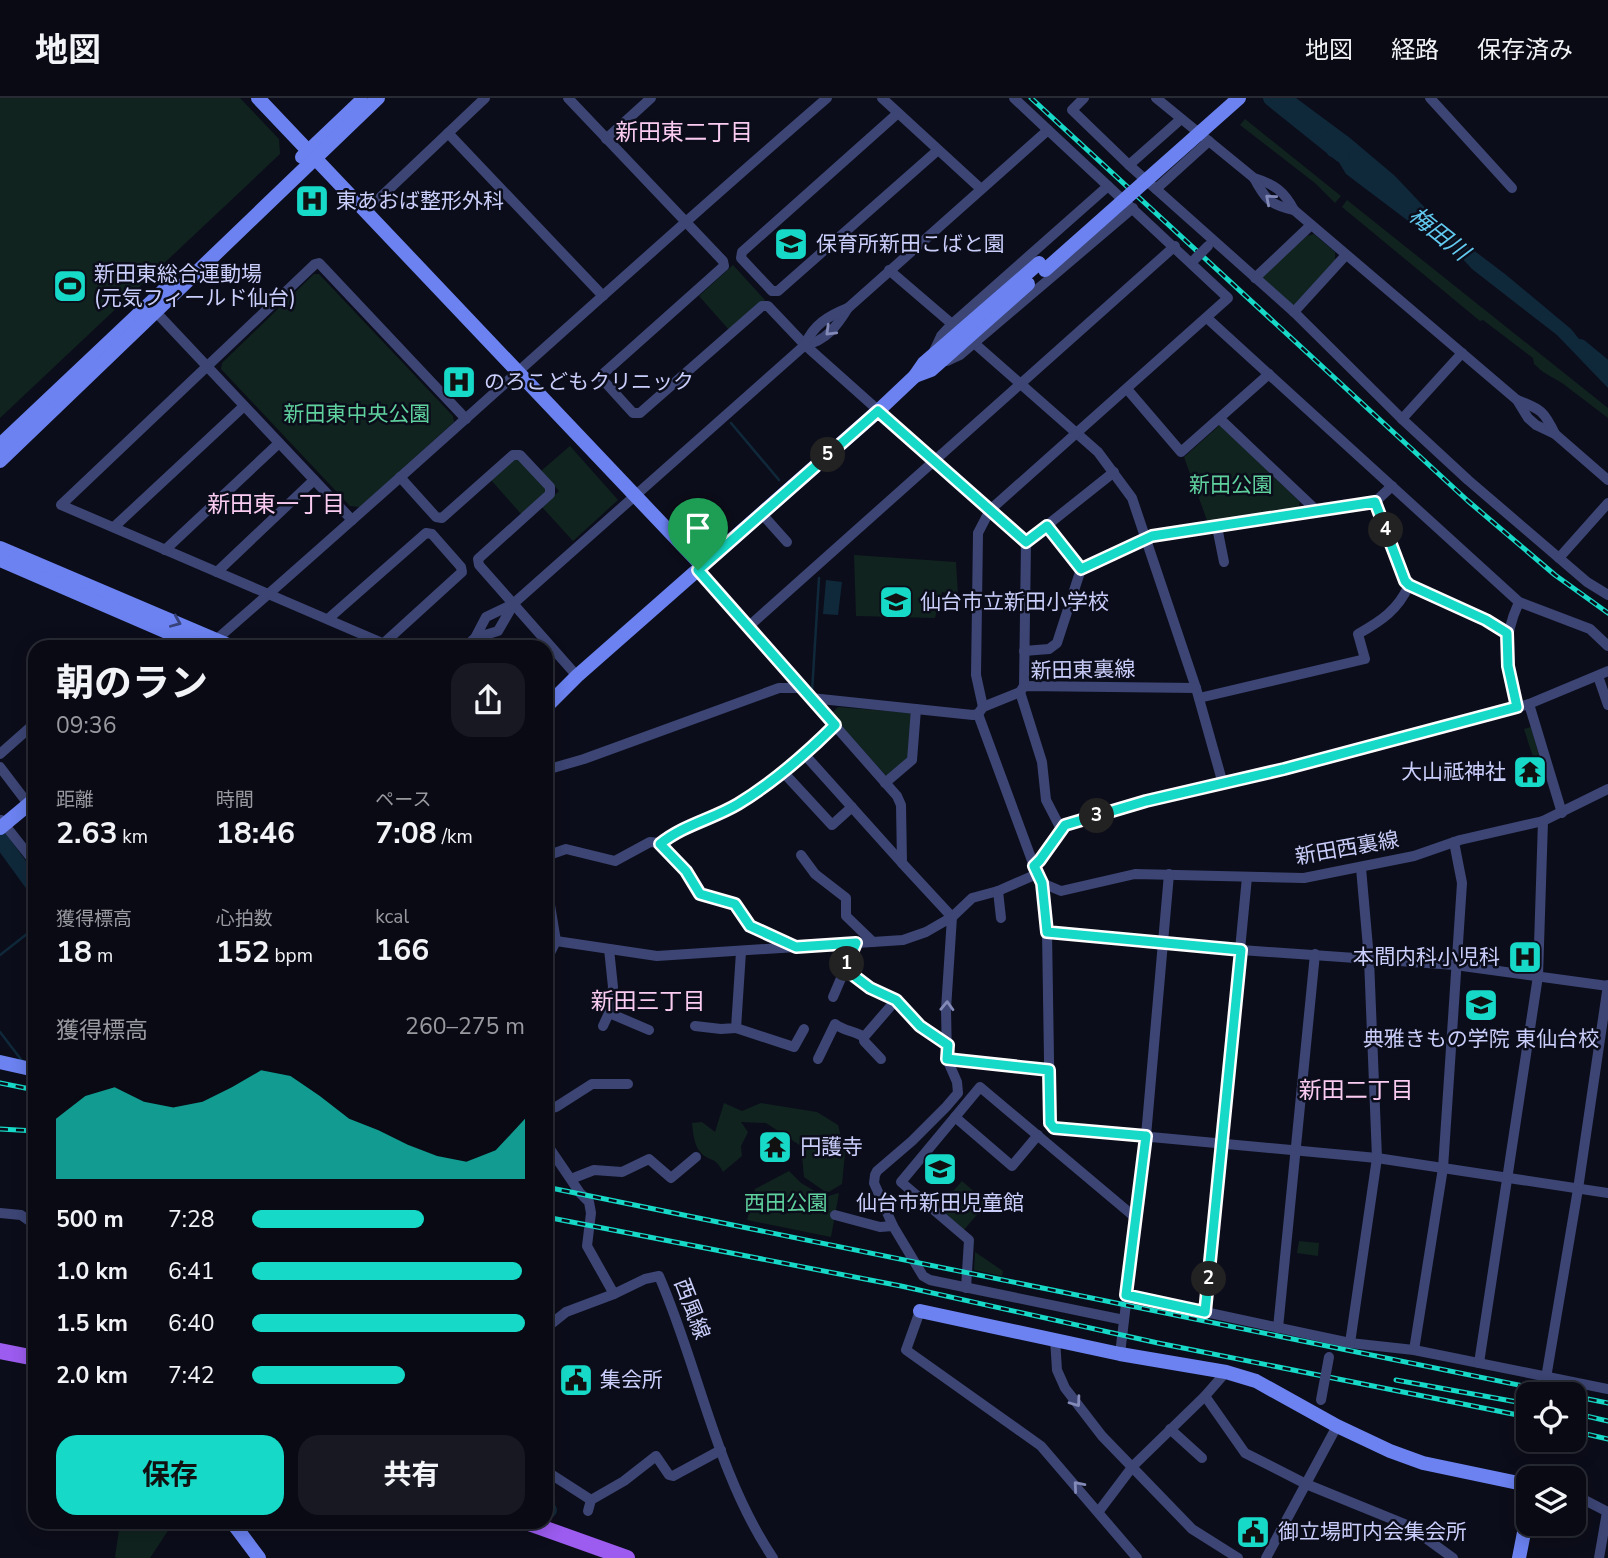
<!DOCTYPE html>
<html lang="ja">
<head>
<meta charset="utf-8">
<style>
  body { margin:0; font-family:"Nunito Sans","Noto Sans JP",sans-serif; background:#171822; color:#f1f3f6; height:100vh; display:flex; flex-direction:column; font-size:26px; white-space:nowrap }
  * { box-sizing:border-box; margin:0 }
  p { font-size:23px; color:#999aa0 }
  .icon { flex:none; width:38px; height:38px; fill:none; stroke:currentColor; stroke-width:2; stroke-linecap:round; stroke-linejoin:round }
  .map { position:relative; flex:1; overflow:hidden }
  .side { position:absolute; left:28px; top:542px; width:525px; height:889px; display:flex; flex-direction:column; background:#090a14; border-radius:21px; box-shadow:0 4px 18px #0003,0 0 0 2px #292b34 }
  .side>* { flex:none }
  .fabs { position:absolute; left:1516px; top:1284px; display:grid; gap:14px }
  .fabs a { display:grid; place-items:center; width:70px; height:70px; border-radius:14px; background:#090a14; box-shadow:0 4px 18px #0003,0 0 0 2px #292b34; font-size:35px }
  .pin { position:absolute; display:grid; place-items:center; width:60px; height:60px; color:#fff; margin:-72px -30px; border-radius:50% 50% 50% 0; rotate:-45deg; box-shadow:0 0 7px #0007 }
  .pin .icon { rotate:45deg }
  .km { position:absolute; width:35px; height:35px; margin:-18px; border-radius:50%; background:#222; color:#fff; font-size:19px; line-height:35px; text-align:center }
  .round { display:grid; place-items:center; flex:none; width:74px; height:74px; border-radius:21px; background:#171822 }
  .summary { display:flex; align-items:center; justify-content:space-between; height:119px; padding:0 28px }
  h1 { font-size:38px; font-weight:700; line-height:52px }
  .figures { display:grid; grid-template-columns:repeat(3,1fr); gap:10px; height:119px; padding:7px 28px }
  .figures div { display:grid; align-content:center }
  .figures b { font-size:30px; font-weight:700 }
  .figures small { font-size:19px; font-weight:400 }
  .figures p { font-size:19px }
  .chart { height:196px; padding:14px 28px }
  .chart p { display:flex; justify-content:space-between }
  .chart svg { width:100%; height:126px; margin-top:7px; fill:#16dac7; opacity:.7 }
  .action { display:flex; gap:14px; margin-top:auto; padding:14px 28px }
  .action a { flex:1; height:80px; border-radius:21px; background:#16dac7; color:#111; font-size:28px; font-weight:700; line-height:80px; text-align:center }
  .action a+a { background:#171822; color:#f1f3f6 }
  ul { padding:0 28px; list-style:none; font-size:23px }
  li { display:grid; grid-template-columns:112px 84px 1fr; align-items:center; height:52px }
  li i { height:18px; border-radius:9px; background:#16dac7 }
  header { display:flex; align-items:center; gap:42px; box-sizing:border-box; height:98px; padding:0 35px; background:#090a14; border-bottom:2px solid #292b34 }
  header strong { font-size:33px }
  nav { display:flex; gap:38px; margin-inline-start:auto; font-size:24px }
  .map>svg:first-child { display:block }
  .green { fill:#10231f }
  .water { fill:#0f293b }
  .lines { fill:none; stroke-linecap:round; stroke-linejoin:round }
  .stream { stroke:#0f293b; stroke-width:2.5 }
  .river { stroke:#0f293b; stroke-width:16 }
  .street { stroke:#3c4574; stroke-width:10 }
  .secondary { stroke:#6b82f0; stroke-width:14 }
  .primary { stroke:#9b5cef; stroke-width:16 }
  .rail-casing { stroke:#16dac7; stroke-width:5 }
  .rail { stroke:#0c0d1a; stroke-width:2.5; stroke-dasharray:8; stroke-linecap:butt }
  .street-bridge { stroke:#3c4574; stroke-width:10 }
  .secondary-bridge { stroke:#6b82f0; stroke-width:14 }
  .oneway { stroke:#838ab7 }
  .oneway2 { stroke:#37427a }
  .route-casing { stroke:#fff; stroke-width:14 }
  .route { stroke:#16dac7; stroke-width:9 }
  .labels { text-anchor:middle; dominant-baseline:central; stroke-width:5; stroke-linejoin:round; paint-order:stroke }
  .poi-label { font-size:21px; fill:#cacefa; stroke:#0c0d1a; text-anchor:start }
  .park-label { font-size:21px; fill:#5fd19e; stroke:#0c0d1a }
  .street-label { font-size:21px; fill:#cacefa; stroke:#0c0d1a }
  .neighbourhood-label { font-size:23px; fill:#faccf2; stroke:#0c0d1a }
  .water-label { font-size:23px; font-style:italic; fill:#62caf0; stroke:#0c0d1a }
</style>
</head>
<body>
<header>
<strong>地図</strong>
<nav><a>地図</a><a>経路</a><a>保存済み</a></nav>
</header>
<div class="map">
<svg width="1608" height="1460" viewBox="0 0 1608 1460">
  <rect width="100%" height="100%" fill="#0c0d1a"/>
  <g class="green">
    <path d="M0 0H240L279 41 280 56 0 320Z"/>
    <path d="M1245 21 1341 98 1335 105 1315 85 1240 27Z"/>
    <path d="M1347 102 1608 310V320L1562 285 1543 274 1534 266 1533 260 1483 222 1480 223 1342 109Z"/>
    <path d="M1314 136 1335 154V162L1294 209 1261 179 1307 138Z"/>
    <path d="M733 167 765 202 730 233 699 198Z"/>
    <path d="M314 176H319L453 318 454 324 360 409 350 408 221 271 222 265Z"/>
    <path d="M1220 327 1300 404 1297 413 1208 425 1184 359Z"/>
    <path d="M570 348 618 402 573 443 542 409 559 393 541 373Z"/>
    <path d="M518 361 545 389V396L522 417 491 382 512 363Z"/>
    <path d="M854 457 956 464 958 497 942 494 935 520 856 518Z"/>
    <path d="M838 609 912 615 910 662 888 680 831 616Z"/>
    <path d="M1531 629 1539 657 1533 659 1524 631Z"/>
    <path d="M724 1005 742 1013 761 1005 817 1014 838 1027 845 1055 842 1086 827 1095 804 1079 801 1048 766 1025 741 1024 748 1034 741 1048 742 1058 723 1074C715 1058 710 1064 701 1055 694 1048 693 1034 692 1025L702 1024 715 1034Z"/>
    <path d="M789 1073 801 1085 825 1099 839 1095 831 1139 747 1122 755 1091Z"/>
    <path d="M962 1083 987 1105 962 1134 937 1112Z"/>
    <path d="M1299 1143 1319 1145 1318 1158 1297 1155Z"/>
    <path d="M975 1154 1003 1173 1002 1178 974 1172Z"/>
    <path d="M120 1425V1424L173 1425 150 1460H117L115 1459Z"/>
  </g>
  <g class="water">
    <path d="M1263 0H1296L1350 40 1395 78 1429 114 1425 123 1440 127 1505 176 1571 231 1600 267 1608 270V290L1557 237 1472 171 1438 134 1435 135 1448 153 1346 76 1337 61 1329 58 1323 49 1329 48 1303 21Z"/>
    <path d="M826 482 842 484 838 517 823 516Z"/>
  </g>
  <g class="lines">
    <g class="stream">
      <path d="M731 325 779 382"/>
      <path d="M812 594 819 480"/>
      <path d="M0 857 32 832 35 836"/>
      <path d="M0 934 23 964"/>
    </g>
    <g class="river">
      <path d="M1271 0 1342 57"/>
      <path d="M1580 249 1608 272"/>
      <path d="M0 741 35 789"/>
      <path d="M546 1410 549 1412"/>
    </g>
    <g class="street">
      <path d="M568 0 723 163 724 168 604 275 603 282 633 315H640L762 208H768L805 247 990 412 978 435 976 577 983 609"/>
      <path d="M882 0 981 91"/>
      <path d="M1084 0 1072 12 1129 67 1294 214 1402 321 1468 382 1587 484 1608 497"/>
      <path d="M1156 0 1254 80C1274 86 1284 93 1294 112L1517 302 1528 320 1536 327 1555 336 1608 382"/>
      <path d="M1430 0 1512 90"/>
      <path d="M898 15 742 154 741 160 772 193H778L938 52"/>
      <path d="M448 35 603 198"/>
      <path d="M606 41 651 0"/>
      <path d="M1129 67 1181 21"/>
      <path d="M1254 80C1265 101 1270 107 1294 112"/>
      <path d="M1156 91 1209 43"/>
      <path d="M366 113 485 0"/>
      <path d="M889 172 952 226"/>
      <path d="M1255 180 1311 127"/>
      <path d="M153 211 352 422"/>
      <path d="M1294 214 1346 157"/>
      <path d="M1207 220 1519 504 1590 531 1608 548"/>
      <path d="M974 245 1098 354 1132 400 1196 590 1223 686"/>
      <path d="M805 247C826 243 837 228 848 210L1048 32 1014 0"/>
      <path d="M934 253 941 238 952 226 1108 88"/>
      <path d="M947 263 960 257 1133 110"/>
      <path d="M1127 291 1181 354 1269 276"/>
      <path d="M1517 302C1541 311 1544 313 1555 336"/>
      <path d="M1220 321 1317 413"/>
      <path d="M1402 321 1462 255"/>
      <path d="M400 379 436 419 442 420 513 357H520L550 389V396L478 461 479 467 577 578"/>
      <path d="M1375 404 1405 483 1409 487"/>
      <path d="M762 416 787 444"/>
      <path d="M1047 428 1081 471"/>
      <path d="M114 429 244 308"/>
      <path d="M1217 429 1224 464"/>
      <path d="M1026 444 1114 374"/>
      <path d="M165 452 279 345"/>
      <path d="M1559 460 1608 405"/>
      <path d="M698 472 897 698 901 707 902 765 952 819 972 800 998 793 1037 776"/>
      <path d="M217 474 314 382"/>
      <path d="M328 521 426 435 432 436 461 469 462 474 384 545"/>
      <path d="M748 529 1175 148"/>
      <path d="M475 540 498 533 513 507"/>
      <path d="M217 541C422 363 621 178 827 0"/>
      <path d="M394 550 61 407 315 166 319 165 466 321"/>
      <path d="M464 550 475 540 486 519 513 506 805 247C813 227 828 218 848 210"/>
      <path d="M1024 553 1049 551 1057 545 1081 471 1145 441 1152 438 1375 404 1392 388"/>
      <path d="M1598 578 1608 607"/>
      <path d="M1024 588 1026 444 990 412 1228 200 1048 32"/>
      <path d="M1020 594 1042 664 1046 702 1061 731"/>
      <path d="M811 600 973 617 978 616 983 609 1020 594 1024 588 1196 590"/>
      <path d="M1199 600 1365 561 1358 536C1381 523 1398 512 1409 487L1486 522 1507 535"/>
      <path d="M1529 606 1562 715"/>
      <path d="M1517 609C1507 566 1500 546 1519 504"/>
      <path d="M978 616 1034 768 1042 785 1047 834 1050 1025 1054 1030 1377 1060 1608 1095"/>
      <path d="M0 656 35 625"/>
      <path d="M805 657 902 765"/>
      <path d="M0 669 35 715"/>
      <path d="M546 672 584 661 779 590H802"/>
      <path d="M784 675 832 727 852 709"/>
      <path d="M885 685 912 662 916 611"/>
      <path d="M1 722 35 765"/>
      <path d="M660 745 686 773 700 796 735 806 750 828 793 848"/>
      <path d="M801 757 815 776 846 800V818L873 844"/>
      <path d="M546 758 566 751 615 763 650 744 660 745C683 727 713 721 738 706 775 684 805 657 835 627"/>
      <path d="M1034 768 1040 762 1065 727 1146 703 1284 671 1501 614 1529 606 1608 573"/>
      <path d="M546 783 556 843 546 863"/>
      <path d="M1042 785 1061 793 1135 776 1304 780 1414 758 1460 742 1543 723 1608 691"/>
      <path d="M998 793 1001 820"/>
      <path d="M1047 834 1241 852 1455 867 1608 888"/>
      <path d="M556 843 657 858 903 842 926 834 952 819 946 911 947 961 957 984 958 995 946 1009 912 1043 877 1073 875 1077 874 1085 893 1128 923 1178 930 1182 1124 1222"/>
      <path d="M856 845 845 871 870 890 896 902 920 928 948 947"/>
      <path d="M609 851 613 889 609 915 649 932"/>
      <path d="M833 899 845 871"/>
      <path d="M603 928 609 915"/>
      <path d="M695 928 721 931 736 930 741 854"/>
      <path d="M736 930 794 949 804 931"/>
      <path d="M818 961 835 926C844 933 854 933 864 939"/>
      <path d="M881 961 864 943V939L896 902"/>
      <path d="M947 961 1049 972"/>
      <path d="M546 1012 556 1009 592 986H628"/>
      <path d="M955 1019 1012 1068 1038 1037"/>
      <path d="M546 1045 580 1095 589 1104 591 1115 587 1148 614 1196 645 1181 659 1178C699 1270 716 1375 773 1460"/>
      <path d="M571 1081 594 1072 622 1074 649 1061 671 1080 696 1059"/>
      <path d="M0 1115 21 1117 35 1127"/>
      <path d="M835 1117 880 1129 893 1128"/>
      <path d="M966 1190 969 1142 901 1084 980 989 1137 1121"/>
      <path d="M1126 1197 1350 1245 1414 1252 1608 1291"/>
      <path d="M920 1213 906 1252 1041 1348 1137 1460"/>
      <path d="M1205 1215 1247 779"/>
      <path d="M546 1230 566 1214 614 1196"/>
      <path d="M1278 1230 1315 856"/>
      <path d="M1055 1241 1057 1272 1065 1290 1102 1338 1192 1431 1238 1460"/>
      <path d="M1350 1245 1377 1060 1369 861 1361 770"/>
      <path d="M1414 1252 1443 1070 1462 785 1454 744"/>
      <path d="M1120 1256 1146 1038 1169 776"/>
      <path d="M1479 1265 1538 878 1543 723"/>
      <path d="M1546 1280 1578 1091 1608 887"/>
      <path d="M1205 1298 1245 1355 1306 1386 1409 1428 1453 1460"/>
      <path d="M1170 1331 1202 1360"/>
      <path d="M546 1373 591 1402"/>
      <path d="M1573 1396 1608 1414"/>
      <path d="M588 1413 591 1402 624 1383 656 1358 669 1377 673 1378 721 1352"/>
      <path d="M1099 1413 1133 1368 1205 1298 1226 1274"/>
      <path d="M1266 1460 1337 1328"/>
      <path d="M1599 1460 1607 1414"/>
    </g>
    <g class="secondary">
      <path d="M258 0 702 468"/>
      <path d="M302 59 361 3"/>
      <path d="M915 278 931 272 1028 186"/>
      <path d="M0 347 167 189"/>
      <path d="M0 363 378 0"/>
      <path d="M0 450 235 550"/>
      <path d="M0 462 204 550"/>
      <path d="M546 609 577 578 878 313 915 278 924 265 1039 165"/>
      <path d="M0 730 35 701"/>
      <path d="M0 964 35 972"/>
      <path d="M920 1213 1120 1256 1226 1274 1256 1283 1337 1328 1390 1353 1423 1365 1528 1387"/>
      <path d="M232 1424 259 1460"/>
      <path d="M1519 1460 1528 1414"/>
    </g>
    <g class="primary">
      <path d="M0 1253 35 1260"/>
      <path d="M526 1424 627 1460"/>
    </g>
    <g class="rail-casing">
      <g id="rail">
        <path d="M1031 0 1468 403 1555 477 1608 515"/>
        <path d="M0 985 35 992"/>
        <path d="M0 1031 35 1033"/>
        <path d="M546 1089 1568 1297"/>
        <path d="M546 1119 901 1188 1158 1245 1528 1319"/>
        <path d="M1396 1282 1528 1306"/>
        <path d="M1573 1298 1608 1305"/>
        <path d="M1573 1315 1608 1323"/>
        <path d="M1573 1333 1608 1341"/>
      </g>
    </g>
    <use href="#rail" class="rail"/>
    <g class="street-bridge">
      <path d="M1194 162 1208 148"/>
      <path d="M1321 1302 1329 1259"/>
    </g>
    <path class="secondary-bridge" d="M1045 172 1239 0"/>
  </g>
  <defs><path id="oneway-chevron" d="M-2-3.5L2.5 0L-2 3.5" fill="none" stroke-width="1.6" stroke-linecap="round" stroke-linejoin="round" transform="scale(1.75)"/></defs>
  <g class="oneway">
    <use href="#oneway-chevron" transform="translate(1270 101) rotate(-139)"/>
    <use href="#oneway-chevron" transform="translate(830 233) rotate(136)"/>
    <use href="#oneway-chevron" transform="translate(947 908) rotate(-88)"/>
    <use href="#oneway-chevron" transform="translate(1076 1304) rotate(54)"/>
    <use href="#oneway-chevron" transform="translate(1078 1388) rotate(-131)"/>
  </g>
  <use class="oneway2" href="#oneway-chevron" transform="translate(176 524) rotate(23)"/>
  <g class="lines">
    <g class="route-casing">
      <path id="route" d="M878 313 1026 444 1047 428 1081 471 1152 438 1375 404 1405 483 1409 487 1486 522 1507 535 1508 568 1517 609 1284 671 1146 703 1065 727 1040 762 1034 768 1042 785 1047 834 1241 852 1205 1214 1126 1197 1146 1038 1054 1030 1050 1025 1049 972 947 961 948 947 920 928 896 902 870 890 845 871 856 845 796 849 750 828 735 806 700 796 686 773 660 746C683 727 713 721 738 706 774 684 805 657 835 627L698 472Z"/>
    </g>
    <use href="#route" class="route"/>
  </g>
  <defs>
    <g id="hospital-square" transform="scale(1.75)"><rect x="-9" y="-9" width="18" height="18" rx="4" fill="#16dac7" stroke="#0c0d1a"/><path d="M-5-5h3v3.5h4V-5h3V5h-3V1.5h-4V5h-3Z" fill="#111"/></g>
    <g id="school-square" transform="scale(1.75)"><rect x="-9" y="-9" width="18" height="18" rx="4" fill="#16dac7" stroke="#0c0d1a"/><path d="M0-5L7-2L0 1L-7-2ZM-4 1L0 2.5L4 1V4Q0 6-4 4Z" fill="#111"/></g>
    <g id="stadium-square" transform="scale(1.75)"><rect x="-9" y="-9" width="18" height="18" rx="4" fill="#16dac7" stroke="#0c0d1a"/><path d="M0-5a6.5 5 0 1 0 0 10a6.5 5 0 1 0 0-10ZM-3.5-1.8h7v3.6h-7Z" fill="#111"/></g>
    <g id="temple-square" transform="scale(1.75)"><rect x="-9" y="-9" width="18" height="18" rx="4" fill="#16dac7" stroke="#0c0d1a"/><path d="M0-6L5-2H3V0L6.5 2.5H4V6H1.5V3h-3V6H-4V2.5H-6.5L-3 0V-2H-5Z" fill="#111"/></g>
    <g id="civic-square" transform="scale(1.75)"><rect x="-9" y="-9" width="18" height="18" rx="4" fill="#16dac7" stroke="#0c0d1a"/><path d="M-.6-6.5H3V-4.5H.6V-3L4-1V1h2V6H-6V1h2V-1L-.6-3ZM-1.2 2.5V6h2.4V2.5Z" fill="#111"/></g>
  </defs>
  <g fill-rule="evenodd">
    <use href="#hospital-square" x="312" y="103"/>
    <use href="#school-square" x="791" y="146"/>
    <use href="#stadium-square" x="70" y="188"/>
    <use href="#hospital-square" x="459" y="284"/>
    <use href="#school-square" x="896" y="504"/>
    <use href="#temple-square" x="1530" y="674"/>
    <use href="#hospital-square" x="1525" y="859"/>
    <use href="#school-square" x="1481" y="907"/>
    <use href="#temple-square" x="775" y="1049"/>
    <use href="#school-square" x="940" y="1071"/>
    <use href="#civic-square" x="576" y="1282"/>
    <use href="#civic-square" x="1253" y="1434"/>
  </g>
  <g class="labels">
    <g class="poi-label">
      <text x="336" y="103">東あおば整形外科</text>
      <text x="816" y="146">保育所新田こばと園</text>
      <text x="94" y="176">新田東総合運動場<tspan x="94" dy="24">(元気フィールド仙台)</tspan></text>
      <text x="484" y="284">のろこどもクリニック</text>
      <text x="920" y="504">仙台市立新田小学校</text>
      <text x="1506" y="674" text-anchor="end">大山祗神社</text>
      <text x="1500" y="859" text-anchor="end">本間内科小児科</text>
      <text x="1481" y="941" text-anchor="middle">典雅きもの学院 東仙台校</text>
      <text x="800" y="1049">円護寺</text>
      <text x="940" y="1105" text-anchor="middle">仙台市新田児童館</text>
      <text x="600" y="1282">集会所</text>
      <text x="1278" y="1434">御立場町内会集会所</text>
    </g>
    <g class="park-label">
      <text x="357" y="316">新田東中央公園</text>
      <text x="1231" y="387">新田公園</text>
      <text x="786" y="1105">西田公園</text>
    </g>
    <g class="street-label">
      <text transform="translate(1083 572) rotate(-1)">新田東裏線</text>
      <text transform="translate(1347 750) rotate(-10)">新田西裏線</text>
      <text transform="translate(692 1211) rotate(69)">西風線</text>
    </g>
    <g class="neighbourhood-label">
      <text x="684" y="34">新田東二丁目</text>
      <text x="276" y="406">新田東一丁目</text>
      <text x="648" y="903">新田三丁目</text>
      <text x="1356" y="992">新田二丁目</text>
    </g>
    <g class="water-label">
      <text transform="translate(1439 136) rotate(39)">梅田川</text>
    </g>
  </g>
</svg>
<div class="fabs">
<a><svg class="icon" aria-label="locate" viewBox="0 0 24 24"><circle cx="12" cy="12" r="6"/><path d="M12 2v4M12 18v4M2 12h4M18 12h4"/></svg></a>
<a><svg class="icon" aria-label="layers" viewBox="0 0 24 24"><path d="M12 4l9 5-9 5-9-5zM3 14l9 5 9-5"/></svg></a>
</div>
<div class="pin" style="left:698px;top:472px;background:#1e9e55"><svg class="icon" aria-label="arrive" viewBox="0 0 24 24"><path d="M6 21V4h12l-3 4 3 4H6"/></svg></div>
<b class="km" style="left:847px;top:866px">1</b>
<b class="km" style="left:1209px;top:1181px">2</b>
<b class="km" style="left:1097px;top:718px">3</b>
<b class="km" style="left:1386px;top:432px">4</b>
<b class="km" style="left:828px;top:357px">5</b>
<section class="side">
<div class="summary"><div><h1>朝のラン</h1><p>09:36</p></div><a class="round"><svg class="icon" aria-label="share" viewBox="0 0 24 24"><path d="M12 15V3M7 8l5-5 5 5M5 13v7h14v-7"/></svg></a></div>
<div class="figures">
<div><p>距離</p><b>2.63<small> km</small></b></div>
<div><p>時間</p><b>18:46</b></div>
<div><p>ペース</p><b>7:08<small> /km</small></b></div>
</div>
<div class="figures">
<div><p>獲得標高</p><b>18<small> m</small></b></div>
<div><p>心拍数</p><b>152<small> bpm</small></b></div>
<div><p>kcal</p><b>166</b></div>
</div>
<div class="chart"><p><span>獲得標高</span>260–275 m</p>
<svg viewBox="0 0 160 44" preserveAspectRatio="none"><path d="M0 44V23L10 15L20 12L30 17L40 19L50 17L60 12L70 6L80 8L90 15L100 23L110 27L120 32L130 36L140 38L150 34L160 23V44z"/></svg>
</div>
<ul>
<li><b>500 m</b>7:28<i style="width:63%"></i></li>
<li><b>1.0 km</b>6:41<i style="width:99%"></i></li>
<li><b>1.5 km</b>6:40<i style="width:100%"></i></li>
<li><b>2.0 km</b>7:42<i style="width:56%"></i></li>
</ul>
<div class="action"><a>保存</a><a>共有</a></div>
</section>
</div>
</body>
</html>
